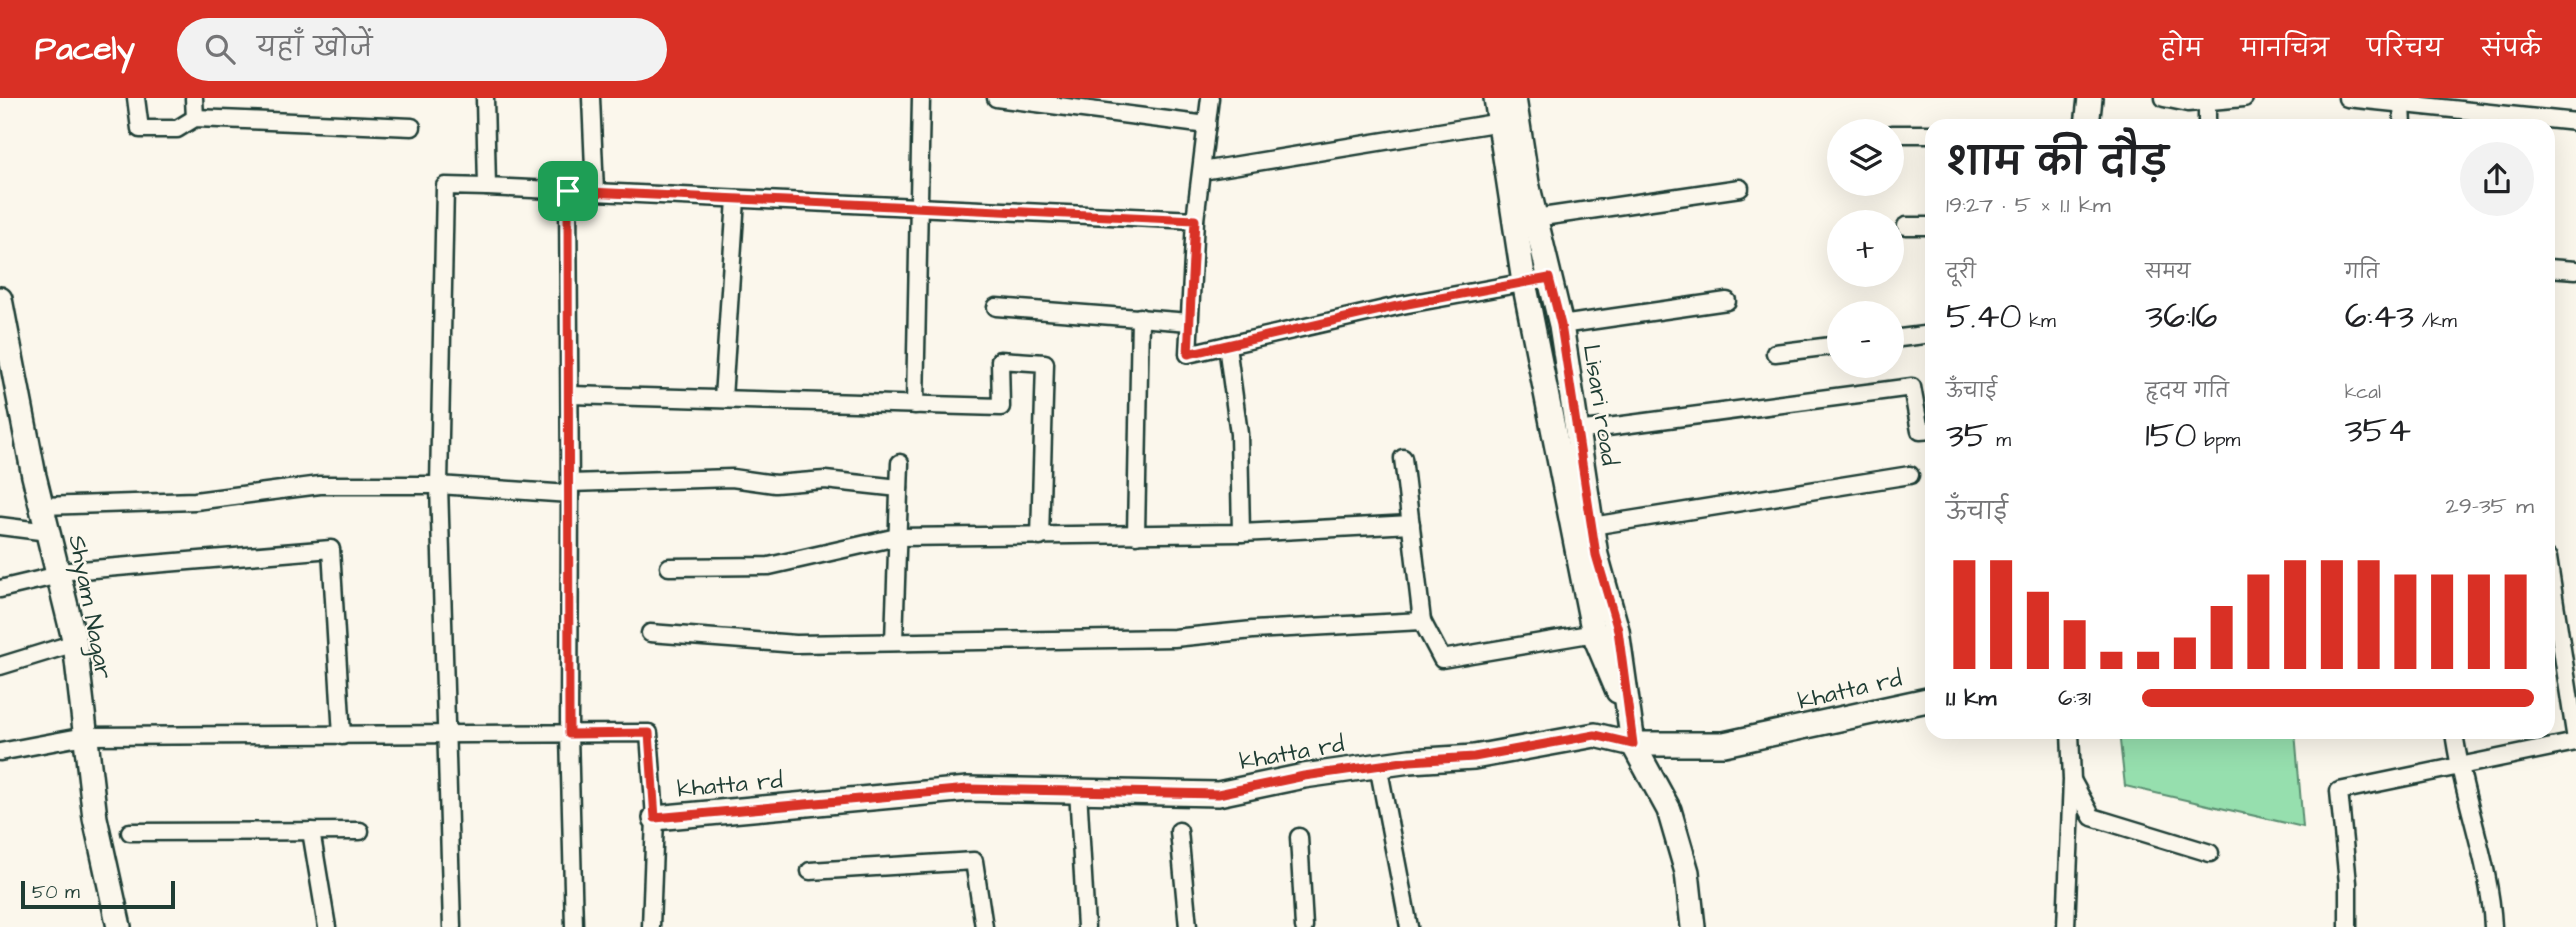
<!DOCTYPE html>
<html lang="hi">
<head>
<meta charset="utf-8">
<style>
  body { margin:0; font-family:"Architects Daughter","Playpen Sans Deva",sans-serif; background:#f2f2f2; color:#202124; height:100vh; display:flex; flex-direction:column; font-size:26px; white-space:nowrap }
  * { box-sizing:border-box; margin:0 }
  p { font-size:23px; color:#757577 }
  .icon { flex:none; width:38px; height:38px; fill:none; stroke:currentColor; stroke-width:2; stroke-linecap:round; stroke-linejoin:round }
  .map { position:relative; flex:1; overflow:hidden }
  .side { position:absolute; left:1925px; top:21px; width:630px; height:620px; display:flex; flex-direction:column; background:#fff; border-radius:21px; box-shadow:0 7px 28px #0002 }
  .side>* { flex:none }
  .buttons { position:absolute; left:1827px; top:21px; display:grid; gap:14px }
  .buttons a { display:grid; place-items:center; width:77px; height:77px; border-radius:50%; background:#fff; box-shadow:0 7px 28px #0002; font-size:35px }
  .scale { position:absolute; left:21px; bottom:18px; width:154px; box-sizing:border-box; padding-left:7px; border:4px solid #1f3d34; border-top:0; font-size:19px; line-height:24px; white-space:nowrap; color:#1f3d34; -webkit-text-stroke:5px #fbf7ec; paint-order:stroke }
  .pin { position:absolute; display:grid; place-items:center; width:60px; height:60px; color:#fff; margin:-30px; border-radius:14px; box-shadow:0 4px 10px #0006 }
  .round { display:grid; place-items:center; flex:none; width:74px; height:74px; border-radius:37px; background:#f2f2f2 }
  .overview { display:flex; align-items:center; justify-content:space-between; height:119px; padding:0 21px }
  h1 { font-size:38px; font-weight:600; line-height:52px }
  .stats { display:grid; grid-template-columns:repeat(3,1fr); gap:10px; height:119px; padding:7px 21px }
  .stats div { display:grid; align-content:center }
  .stats b { font-size:35px; font-weight:600 }
  .stats small { font-size:19px; font-weight:400 }
  .stats p { font-size:19px }
  .chart { height:196px; padding:14px 21px }
  .chart p { display:flex; justify-content:space-between }
  .chart svg { width:100%; height:126px; margin-top:7px; stroke:#d93025; stroke-width:6 }
  ul { padding:0 21px; list-style:none; font-size:23px }
  li { display:grid; grid-template-columns:112px 84px 1fr; align-items:center; height:52px }
  li i { height:18px; border-radius:9px; background:#d93025 }
  header { display:flex; align-items:center; gap:42px; box-sizing:border-box; height:98px; padding:0 35px; background:#d93025; color:#fff }
  header strong { font-size:33px }
  nav { display:flex; gap:38px; margin-inline-start:auto; font-size:24px }
  .search { width:490px; height:63px; background:#f2f2f2; display:flex; align-items:center; gap:18px; box-sizing:border-box; padding:0 24px; border-radius:38px; color:#757577; font-size:26px }
  .map>svg:first-child { display:block }
  .green { fill:#96dfae; stroke:#5a8e71; stroke-width:2 }
  .lines { fill:none; stroke-linecap:round; stroke-linejoin:round }
  .street-casing { stroke:#1f3d34; stroke-width:21 }
  .secondary-casing { stroke:#1f3d34; stroke-width:28 }
  .street { stroke:#fbf7ec; stroke-width:16 }
  .secondary { stroke:#fbf7ec; stroke-width:23 }
  .route-casing { stroke:#fff; stroke-width:14 }
  .route { stroke:#d93025; stroke-width:9 }
  .labels { text-anchor:middle; dominant-baseline:central; stroke-width:5; stroke-linejoin:round; paint-order:stroke }
  .street-label { font-size:24px; fill:#1f3d34; stroke:#fbf7ec }
</style>
</head>
<body>
<header>
<strong>Pacely</strong>
<div class="search"><svg class="icon" aria-label="search" viewBox="0 0 24 24"><circle cx="10" cy="10" r="6"/><path d="M15 15l6 6"/></svg>यहाँ खोजें</div>
<nav><a>होम</a><a>मानचित्र</a><a>परिचय</a><a>संपर्क</a></nav>
</header>
<div class="map">
<svg width="2576" height="829" viewBox="0 0 2576 829">
  <rect width="100%" height="100%" fill="#fbf7ec"/>
  <filter id="ink" filterUnits="userSpaceOnUse"><feTurbulence type="fractalNoise" baseFrequency=".0143" numOctaves="2"/><feDisplacementMap in="SourceGraphic" scale="14" xChannelSelector="R" yChannelSelector="G"/><feConvolveMatrix kernelMatrix="1 2 1 2 8 2 1 2 1" color-interpolation-filters="sRGB"/></filter>
  <g filter="url(#ink)">
    <path class="green" d="M2119 634H2295L2303 729 2125 688Z"/>
    <g class="lines">
      <g class="street-casing">
        <g id="street">
          <path d="M136 0 140 31H177L195 20 412 29"/>
          <path d="M194 0 195 20"/>
          <path d="M485 0 487 89 1195 122 1188 256 1402 207 1549 180"/>
          <path d="M591 0 595 94"/>
          <path d="M996 0 1207 27"/>
          <path d="M2164 0 2188 5 2244 0"/>
          <path d="M2347 0 2576 24"/>
          <path d="M2402 7 2403 28"/>
          <path d="M2207 28V3"/>
          <path d="M1892 36H1932"/>
          <path d="M1202 73 1507 23"/>
          <path d="M487 89 445 88 439 387 570 396 568 93"/>
          <path d="M1535 120 1740 90"/>
          <path d="M1195 122 1210 0"/>
          <path d="M1906 128H1932"/>
          <path d="M2548 170 2576 172"/>
          <path d="M996 209 1190 224"/>
          <path d="M1561 227 1727 203"/>
          <path d="M1892 241 1932 236"/>
          <path d="M1775 255 1839 247"/>
          <path d="M570 297 1001 309 1000 262 1045 265 1040 439"/>
          <path d="M723 300 736 101"/>
          <path d="M915 307 921 0"/>
          <path d="M1577 333 1912 289 1920 333 1932 332"/>
          <path d="M570 385 732 380 775 386 825 382 899 390"/>
          <path d="M570 396 569 636 574 829"/>
          <path d="M42 408 195 403 320 387H439L452 829"/>
          <path d="M0 428 48 434"/>
          <path d="M1592 428 1910 377"/>
          <path d="M1241 435 1411 426"/>
          <path d="M1136 437 1140 219"/>
          <path d="M2548 460 2576 642"/>
          <path d="M669 469 769 468 897 439 1241 435 1239 336 1227 247"/>
          <path d="M58 474 331 451 342 638"/>
          <path d="M0 491 59 477"/>
          <path d="M1422 523 1442 561 1601 534"/>
          <path d="M650 535 796 546 1174 540 1253 532 1422 523 1403 360"/>
          <path d="M894 543 900 365"/>
          <path d="M0 568 75 545"/>
          <path d="M2454 634C2462 699 2490 763 2493 829"/>
          <path d="M0 654 85 638 649 635 655 720 651 829"/>
          <path d="M1378 667 1409 829"/>
          <path d="M2073 684 2092 719 2210 755"/>
          <path d="M1078 692 1086 829"/>
          <path d="M311 733 327 829"/>
          <path d="M1179 733 1188 829"/>
          <path d="M130 734 360 733"/>
          <path d="M1299 739 1304 829"/>
          <path d="M810 773 974 763 984 829"/>
          <path d="M2066 829 2072 682 2070 634"/>
          <path d="M2348 829V785L2339 693 2576 644"/>
        </g>
      </g>
      <g class="secondary-casing">
        <g id="secondary">
          <path d="M1496 0 1524 184 1594 536 1618 593"/>
          <path d="M1514 0 1527 85 1561 227 1596 457 1617 532 1633 646 1669 712 1687 774 1693 829"/>
          <path d="M2087 28 2090 0"/>
          <path d="M0 201 34 378 75 545 95 720 119 829"/>
          <path d="M655 720 968 691 1218 696 1304 678 1410 663 1474 659 1595 637 1633 646H1724L1932 601"/>
        </g>
      </g>
      <use href="#street" class="street"/>
      <use href="#secondary" class="secondary"/>
    </g>
  </g>
  <g class="lines" filter="url(#ink)">
    <g class="route-casing">
      <path id="route" d="M568 93 1195 122 1188 256 1402 207 1549 180 1561 227 1596 457 1618 532 1633 646 1595 637 1474 659 1410 663 1304 678 1218 696 968 691 655 720 649 635 569 636Z"/>
    </g>
    <use href="#route" class="route"/>
  </g>
  <g class="labels">
    <g class="street-label">
      <text transform="translate(1600 307) rotate(81)">Lisari road</text>
      <text transform="translate(90 509) rotate(79)">Shyam Nagar</text>
      <text transform="translate(1850 592) rotate(-13)">khatta rd</text>
      <text transform="translate(1292 655) rotate(-10)">khatta rd</text>
      <text transform="translate(730 687) rotate(-5)">khatta rd</text>
    </g>
  </g>
</svg>
<div class="buttons">
<a><svg class="icon" aria-label="layers" viewBox="0 0 24 24"><path d="M12 4l9 5-9 5-9-5zM3 14l9 5 9-5"/></svg></a>
<a>+</a>
<a>−</a>
</div>
<div class="scale">50 m</div>
<div class="pin" style="left:568px;top:93px;background:#1e9e55"><svg class="icon" aria-label="arrive" viewBox="0 0 24 24"><path d="M6 21V4h12l-3 4 3 4H6"/></svg></div>
<section class="side">
<div class="overview"><div><h1>शाम की दौड़</h1><p>19:27 · 5 × 1.1 km</p></div><a class="round"><svg class="icon" aria-label="share" viewBox="0 0 24 24"><path d="M12 15V3M7 8l5-5 5 5M5 13v7h14v-7"/></svg></a></div>
<div class="stats">
<div><p>दूरी</p><b>5.40<small> km</small></b></div>
<div><p>समय</p><b>36:16</b></div>
<div><p>गति</p><b>6:43<small> /km</small></b></div>
</div>
<div class="stats">
<div><p>ऊँचाई</p><b>35<small> m</small></b></div>
<div><p>हृदय गति</p><b>150<small> bpm</small></b></div>
<div><p>kcal</p><b>354</b></div>
</div>
<div class="chart"><p><span>ऊँचाई</span>29–35 m</p>
<svg viewBox="0 0 160 44" preserveAspectRatio="none"><path d="M5 44V6M15 44V6M25 44V17M35 44V27M45 44V38M55 44V38M65 44V33M75 44V22M85 44V11M95 44V6M105 44V6M115 44V6M125 44V11M135 44V11M145 44V11M155 44V11"/></svg>
</div>
<ul>
<li><b>1.1 km</b>6:31<i style="width:100%"></i></li>
</ul>
</section>
</div>
</body>
</html>
